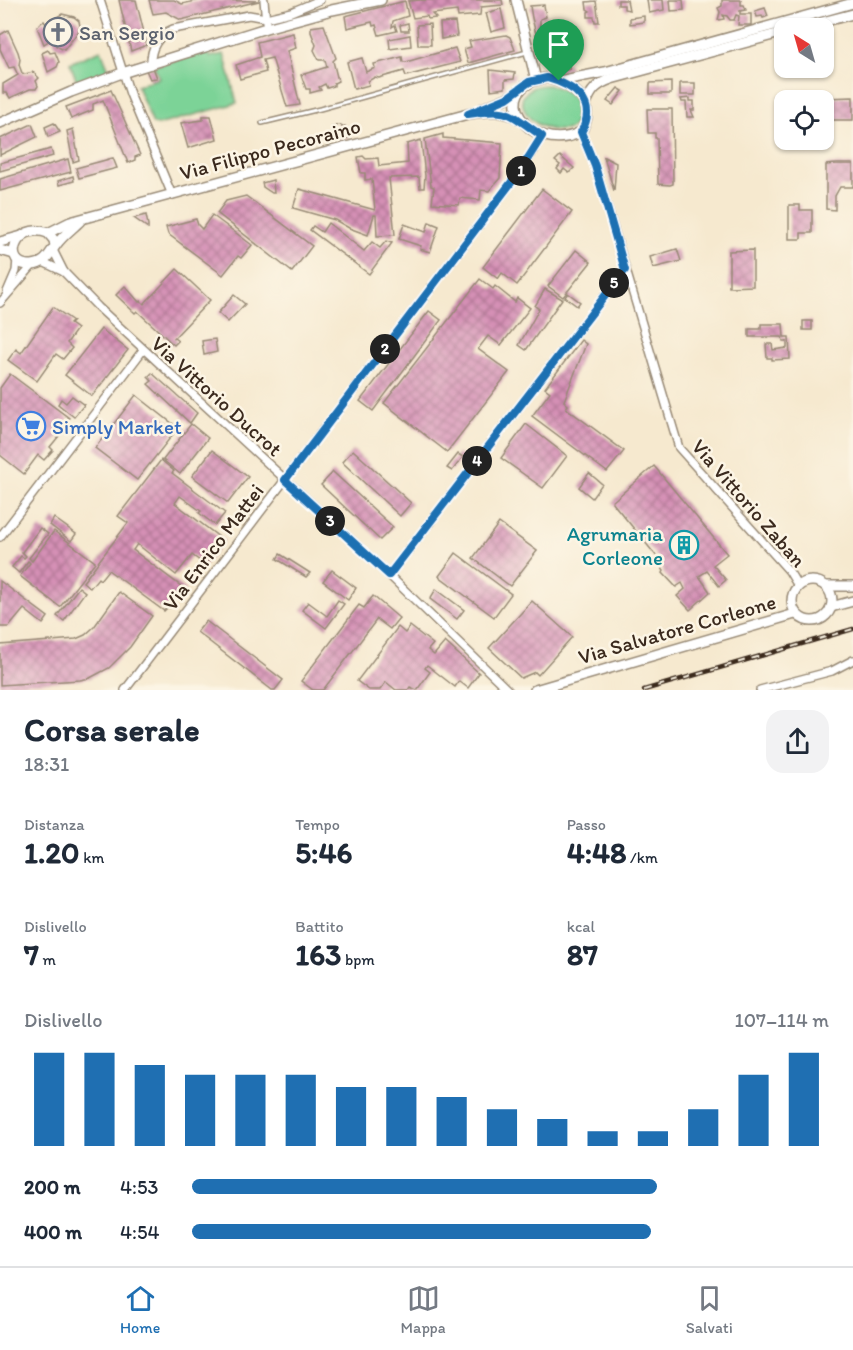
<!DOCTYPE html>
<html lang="it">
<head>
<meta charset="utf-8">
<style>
  body { margin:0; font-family:Itim,sans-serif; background:#f2f2f3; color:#1f2937; height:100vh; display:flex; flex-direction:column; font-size:22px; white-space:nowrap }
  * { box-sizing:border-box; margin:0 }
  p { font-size:20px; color:#747a83 }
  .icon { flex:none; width:33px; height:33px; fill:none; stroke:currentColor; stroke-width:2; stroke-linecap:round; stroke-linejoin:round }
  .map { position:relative; height:690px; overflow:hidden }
  .details { display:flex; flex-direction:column; background:#fff; flex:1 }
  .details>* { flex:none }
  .needle { width:39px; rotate:323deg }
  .fabs { position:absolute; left:774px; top:18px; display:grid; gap:12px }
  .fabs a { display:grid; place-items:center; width:60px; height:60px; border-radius:12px; background:#fff; box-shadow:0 2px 4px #0004; font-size:30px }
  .pin { position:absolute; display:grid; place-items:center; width:51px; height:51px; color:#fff; margin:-62px -26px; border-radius:50% 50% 50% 0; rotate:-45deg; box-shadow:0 0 6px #0007 }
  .pin .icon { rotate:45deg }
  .km { position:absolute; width:30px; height:30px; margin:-15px; border-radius:50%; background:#222; color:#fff; font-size:16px; line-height:30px; text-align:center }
  .round { display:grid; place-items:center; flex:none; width:63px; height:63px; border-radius:18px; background:#f2f2f3 }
  .overview { display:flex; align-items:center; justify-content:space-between; height:102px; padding:0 24px }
  h1 { font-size:33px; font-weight:800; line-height:45px }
  .figures { display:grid; grid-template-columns:repeat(3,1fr); gap:9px; height:102px; padding:6px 24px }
  .figures div { display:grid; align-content:center }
  .figures b { font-size:30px; font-weight:800 }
  .figures small { font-size:16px; font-weight:400 }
  .figures p { font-size:16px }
  .chart { height:168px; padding:12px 24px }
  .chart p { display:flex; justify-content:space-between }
  .chart svg { width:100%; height:108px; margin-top:6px; stroke:#1f6fb2; stroke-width:6 }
  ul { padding:0 24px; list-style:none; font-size:20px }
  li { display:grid; grid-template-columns:96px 72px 1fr; align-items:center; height:45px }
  li i { height:15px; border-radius:8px; background:#1f6fb2 }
  .dock { display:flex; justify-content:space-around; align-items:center; height:84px; border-top:2px solid #e0e1e3; background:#fff; font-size:16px; color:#747a83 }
  .dock a { display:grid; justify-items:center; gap:3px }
  .dock .on { color:#1f6fb2 }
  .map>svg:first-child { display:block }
  .green { fill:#7cd397; stroke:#5c7e5a; stroke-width:1.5 }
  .building { fill:url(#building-cross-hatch) }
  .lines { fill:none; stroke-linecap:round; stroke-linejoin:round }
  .lane-casing { stroke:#988a76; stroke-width:6 }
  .street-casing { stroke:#988a76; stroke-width:10 }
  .secondary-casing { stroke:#988a76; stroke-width:12 }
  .lane { stroke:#fff; stroke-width:3 }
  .street { stroke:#fff; stroke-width:7 }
  .secondary { stroke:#fff; stroke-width:9 }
  .rail-casing { stroke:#3b2a1e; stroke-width:4.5 }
  .rail { stroke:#fcf5e5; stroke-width:2; stroke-dasharray:7; stroke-linecap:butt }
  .route-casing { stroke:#fff; stroke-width:12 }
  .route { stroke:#1f6fb2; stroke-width:8 }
  .labels { text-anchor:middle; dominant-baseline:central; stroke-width:5; stroke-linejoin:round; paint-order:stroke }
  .worship-label { font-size:21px; fill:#5b616d; stroke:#fcf5e5; text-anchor:start }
  .street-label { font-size:21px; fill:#3b2a1e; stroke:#fcf5e5 }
  .shop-label { font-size:21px; fill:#366cbe; stroke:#fcf5e5; text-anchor:start }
  .culture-label { font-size:21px; fill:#0d838f; stroke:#fcf5e5; text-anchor:end }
</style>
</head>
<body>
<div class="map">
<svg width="853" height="690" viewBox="0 0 853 690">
  <defs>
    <pattern id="building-cross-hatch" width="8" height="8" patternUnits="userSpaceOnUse" patternTransform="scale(1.5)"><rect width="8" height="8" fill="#d590b6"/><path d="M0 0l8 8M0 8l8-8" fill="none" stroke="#ae7693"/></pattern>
  </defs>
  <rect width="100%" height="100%" fill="#fcf5e5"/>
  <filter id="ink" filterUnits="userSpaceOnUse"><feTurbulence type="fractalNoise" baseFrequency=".0167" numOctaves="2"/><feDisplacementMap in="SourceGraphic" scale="12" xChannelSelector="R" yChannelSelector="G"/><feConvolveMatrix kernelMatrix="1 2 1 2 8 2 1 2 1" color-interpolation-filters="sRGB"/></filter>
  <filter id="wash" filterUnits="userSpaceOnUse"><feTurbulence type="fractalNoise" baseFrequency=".008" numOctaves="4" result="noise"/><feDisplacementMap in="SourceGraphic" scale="24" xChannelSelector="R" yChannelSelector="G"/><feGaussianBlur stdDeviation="1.35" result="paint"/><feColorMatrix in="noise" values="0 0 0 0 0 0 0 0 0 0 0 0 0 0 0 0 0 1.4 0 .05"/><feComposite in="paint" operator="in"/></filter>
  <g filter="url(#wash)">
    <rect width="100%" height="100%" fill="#f6e9cf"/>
    <g class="green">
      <path d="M101 50 109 70 77 82 70 63Z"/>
      <path d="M208 51 210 57 224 54 237 103 158 125 153 124 137 86 159 78 154 66Z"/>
      <path d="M548 85C564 88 582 99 581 117L570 129C549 134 523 122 522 99 528 87 536 85 548 85Z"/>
    </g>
    <g id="blocks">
      <g class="building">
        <path d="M119 0H136L147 45 131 51Z"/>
        <path d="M149 0H174L182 4 200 0 259 1 181 20 166 12 153 14Z"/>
        <path d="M420 0H502L503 5 481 7 480 15 458 17 457 11 432 14 436 18 428 19 427 16 413 18 408 1Z"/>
        <path d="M618 0H627L629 10 624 9V5H618Z"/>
        <path d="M647 0H663L664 10 649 13Z"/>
        <path d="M670 0H683L684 10 671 11Z"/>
        <path d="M722 0H741V5H744L746 10 740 11V14H751V25H738L739 16 736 15 734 20H730L727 16 723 15 724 19 718 20 720 12 718 8 722 6Z"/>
        <path d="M405 1 408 16 393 21 392 27 395 25 397 31 379 35 376 25 373 26 372 22 347 28 345 16Z"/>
        <path d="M596 1 599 22H595L594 17H588V12L590 11 587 9 586 2Z"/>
        <path d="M544 5 546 17 540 19V27H547L548 29 544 33 549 34 551 42 560 41 564 64 568 63 570 69 559 72V74H552L551 70 543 62 532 18 530 6Z"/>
        <path d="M765 8 768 16 763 18 762 16 757 17 755 11Z"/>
        <path d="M501 9 505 28 491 32 486 13Z"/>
        <path d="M62 14 74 17 79 21 80 26 78 32 64 50 56 46 53 38 44 44 37 27 42 22 44 21 46 24 52 22 55 18Z"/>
        <path d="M644 16V22L630 24V18Z"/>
        <path d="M455 22 457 36 441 39 440 23Z"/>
        <path d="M408 23 409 31H401L400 25Z"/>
        <path d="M430 24 431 45H418L417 25Z"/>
        <path d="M324 25 336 58 333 61 338 81 334 83V86L327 88 325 84 319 87 321 90 310 93V89H306L301 75 327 67 325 60H319L314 50 316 45 311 32V27Z"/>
        <path d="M8 30 18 52 20 59 19 65 22 73 25 74 33 72 39 78 36 81 38 86 36 89H30L10 98 7 93H3V84L18 75 14 67 9 68 0 49V35Z"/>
        <path d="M293 33 296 48 287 51 300 105 287 107 272 58 263 60 266 72 240 79 236 65 260 57 257 42Z"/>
        <path d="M410 35 411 46 390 49 389 39Z"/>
        <path d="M506 35 510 37 515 50 468 63 464 49 471 47 469 41Z"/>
        <path d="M455 48 460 62 406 76 404 71 379 78 375 77 368 81 369 85 354 89 347 62 362 58 366 72 375 68 374 64 402 57 403 62H406Z"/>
        <path d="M48 50 50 53 55 52 59 62 57 67 48 72 42 53Z"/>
        <path d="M153 67 157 78 150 79 146 70Z"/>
        <path d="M490 70 515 73 514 79 505 80V88L491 90Z"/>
        <path d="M671 82V94H650V83Z"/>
        <rect x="680" y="83" width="15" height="12"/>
        <path d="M618 88 623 91 613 105 607 101Z"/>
        <path d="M111 90 140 155 135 157V160L128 163 103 100 93 104V110L71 119 66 107Z"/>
        <path d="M853 97V120H825V98Z"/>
        <path d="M690 98V101H694V110H691L694 117H687L686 102H682L681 99Z"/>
        <path d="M647 109H672L673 184 670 185 658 184 657 138H655V133H648Z"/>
        <path d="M203 116H211L217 139 188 148 181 123 203 120Z"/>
        <path d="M54 123 60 132 48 137 45 127Z"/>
        <path d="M32 124 37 137 0 155V139Z"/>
        <path d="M341 125 342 127 345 126 349 138 337 140 332 126Z"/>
        <path d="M73 129 79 160 73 162 67 131Z"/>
        <path d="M443 134V138L502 143 500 178 489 191 481 190 480 200 460 198 459 205 432 203 434 187 431 186 425 139Z"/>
        <path d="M421 140 425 176 424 188H420L419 177 389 178 395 235 377 236 376 215H374L368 235 349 228 335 220 293 208 299 189 375 210 372 179 365 180V173H361L358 157 363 156 366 159 378 158 379 166 408 163 407 144Z"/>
        <path d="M51 149 53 156 0 171V163Z"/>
        <path d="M560 156 574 168 569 173 564 169 561 173 557 169 560 165 555 161Z"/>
        <path d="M604 157 616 163 614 191Z"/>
        <path d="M113 158 117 168 79 178 76 168Z"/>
        <path d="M68 159 71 172 0 191V179Z"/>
        <path d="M836 164H853V187H840L835 196V210L826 209V165Z"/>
        <path d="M73 176 74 181 59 185 58 181Z"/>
        <path d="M273 180 274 193H272L263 187 262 183Z"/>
        <path d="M542 189 572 212 517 285 502 273 498 279 483 267Z"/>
        <path d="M246 196 312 246 292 272 217 213 226 201Z"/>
        <path d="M789 205H800V210H812V233H801V239H789Z"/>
        <path d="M146 215 148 225V228L134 218Z"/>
        <path d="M212 215 252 245 241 258 238 256 223 275 168 234 166 227 196 219 198 225 202 229Z"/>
        <path d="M429 222 439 226 430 252 420 249 421 246 399 239 404 224 426 232Z"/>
        <path d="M328 223 364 251 372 242 380 248 386 241 392 243 369 274 310 230 313 226 322 232Z"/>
        <path d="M677 249 681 261 653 268 650 257Z"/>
        <path d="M576 250 591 262 563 297 548 286Z"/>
        <path d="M753 250V286L729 287V251Z"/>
        <path d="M177 269 210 300 174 338 178 341 174 345 137 311 135 313 116 295 125 286 139 302 141 301 144 304Z"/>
        <path d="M480 279 493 289 495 286 515 302 517 298 530 308 501 345 488 336 478 349 509 372 447 452 384 403Z"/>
        <path d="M545 289 562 299 526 350 519 345 539 309 535 306Z"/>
        <path d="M568 293 580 302 577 306 565 297Z"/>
        <path d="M234 295 245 304 228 322 218 313Z"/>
        <path d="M53 307 73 321 70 324 77 329 67 343 72 348 63 359 56 354 37 381 8 360 16 349 21 353Z"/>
        <path d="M429 311 441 320 373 411 360 401Z"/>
        <rect x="803" y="321" width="9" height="9"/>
        <path d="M761 324H783L784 337H789L790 359 772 360V358H767L766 344H772L773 350 787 348V341H783L782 337H749V329H761Z"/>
        <path d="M101 329 128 350 92 396 65 375Z"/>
        <path d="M215 339 217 352 204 355 202 341Z"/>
        <path d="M581 340 586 344 564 401 568 405 566 408 624 451 607 472 532 416 550 392 545 388Z"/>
        <path d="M152 373 197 413 190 423 148 384 152 381 148 377Z"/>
        <path d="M10 374 69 418 56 434 59 436 50 447 53 450 44 460 38 455 24 474 0 455V388Z"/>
        <path d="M136 395 178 428 137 480 95 448Z"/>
        <path d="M72 396 84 405 74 417 58 404 61 399 66 403Z"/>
        <path d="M191 424 208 438 180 474 163 460Z"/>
        <path d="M526 424 567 456 543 488 501 458Z"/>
        <path d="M212 450 248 477 228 503 192 476Z"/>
        <path d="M353 450 411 503 400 516 342 462Z"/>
        <path d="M458 454 463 457 452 471 447 468Z"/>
        <path d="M161 460 174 471 172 473 225 513 215 525 199 513 201 511 180 496 175 503 224 541 205 565 192 555 176 575 137 544 133 550 186 590 179 599 177 598 170 608 168 607 164 611 108 570 100 580 98 578 90 588 83 582 128 523 118 516Z"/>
        <path d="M654 466 727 554 713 565 726 580 719 586 707 571 699 576 710 592 690 610 677 596 685 589 682 583 676 587 663 573 664 571 656 560 658 558 612 502Z"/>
        <path d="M333 472 393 527 380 540 321 485Z"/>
        <path d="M589 473 602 484 592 498 579 487Z"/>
        <path d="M54 518 76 534 71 541 50 525Z"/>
        <path d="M499 523 537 551 510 586 473 558Z"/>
        <path d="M40 528 48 534 29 558 32 561 54 531 95 562 60 607 20 576 30 563 28 561 19 573 12 567 21 556 24 558 26 556 22 552Z"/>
        <path d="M456 553 511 594 494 617 439 576Z"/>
        <path d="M280 554 310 573 306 577 277 559Z"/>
        <path d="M332 570 356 588 348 600 323 581Z"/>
        <path d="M0 581 48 617 43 624 24 609 9 627H0Z"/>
        <path d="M79 587 85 592 64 621 57 616Z"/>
        <path d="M436 589 464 610 457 619 430 599Z"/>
        <path d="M119 592 152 616 130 647 109 668 90 678 80 680 0 685V645L76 639 85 635 94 627Z"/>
        <path d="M373 596 399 618 390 629 377 619 323 690H313L301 681 359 605 364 608Z"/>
        <path d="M338 600 344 604 326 628 302 610 308 602 327 616Z"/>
        <path d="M532 601 572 637 538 675 535 672 521 678 489 648Z"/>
        <path d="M206 621 283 680 275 690H272L197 632Z"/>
        <path d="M410 626 433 644 428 650 434 655 445 642 479 673 468 688 459 681 455 687 427 665 425 668 430 672 417 690 410 687 408 690H396L386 682 380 690H369L357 681 398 627 405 633Z"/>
      </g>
    </g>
  </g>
  <g filter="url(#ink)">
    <use href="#blocks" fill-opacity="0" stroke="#988a76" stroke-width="1.5"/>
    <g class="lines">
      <g class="lane-casing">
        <path id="lane" d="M262 123 320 109 527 52"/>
      </g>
      <g class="street-casing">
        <g id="street">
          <path d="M100 0 130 94 172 195"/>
          <path d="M264 0 266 22"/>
          <path d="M151 65C150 49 158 35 173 29L249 15 266 18 291 12 320 0"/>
          <path d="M581 132 595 166 679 448 789 571 798 586"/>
          <path d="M53 250 64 272 98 307 389 575 508 690"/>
          <path d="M43 262 64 272"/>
          <path d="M7 292 16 271 17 259"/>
          <path d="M0 303 33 265"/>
          <path d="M0 537 143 350"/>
          <path d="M389 575 625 270"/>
          <path d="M125 690 520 171 542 136"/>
          <path d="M760 690 832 671 853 660"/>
        </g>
      </g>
      <g class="secondary-casing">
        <g id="secondary">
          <path d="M516 0 536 80"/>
          <path d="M799 28 853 14"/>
          <path d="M547 78C573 85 599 102 581 132 528 158 484 86 547 78Z"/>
          <path d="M559 81 605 72 853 3"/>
          <path d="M586 104C591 90 597 84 611 79L784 32"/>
          <path d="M483 108 507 98 519 91"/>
          <path d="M0 123 71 92 122 73 266 28 332 10 381 0"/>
          <path d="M48 233 70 222 468 114C488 111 503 109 522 120"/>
          <path d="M0 242 22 236"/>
          <path d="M55 246 54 240 48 233C15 220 0 267 32 265 46 264 49 254 56 245 62 236 72 229 80 221"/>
          <path d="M0 250 14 254"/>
          <circle cx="812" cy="601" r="20"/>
          <path d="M826 586H853"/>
          <path d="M831 607 853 601"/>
          <path d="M535 690 795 614"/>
        </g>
      </g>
      <use href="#lane" class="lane"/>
      <use href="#street" class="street"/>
      <use href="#secondary" class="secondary"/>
      <g class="rail-casing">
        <path id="rail" d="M644 690 853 629"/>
      </g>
      <use href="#rail" class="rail"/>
    </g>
  </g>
  <g class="lines" filter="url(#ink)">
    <g class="route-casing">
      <path id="route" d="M547 78C573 85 599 102 581 132L595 166 625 270 389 575 285 480 520 171 542 136C509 114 512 107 468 114L507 98 529 82Z"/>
    </g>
    <use href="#route" class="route"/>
  </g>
  <defs>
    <g id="church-ring" transform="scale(1.5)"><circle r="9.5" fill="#fcf5e5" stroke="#6b7280" stroke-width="1.5"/><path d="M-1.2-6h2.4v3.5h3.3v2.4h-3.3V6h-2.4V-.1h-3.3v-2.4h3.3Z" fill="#6b7280"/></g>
    <g id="supermarket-ring" transform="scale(1.5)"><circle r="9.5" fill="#fcf5e5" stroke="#3f7fe0" stroke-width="1.5"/><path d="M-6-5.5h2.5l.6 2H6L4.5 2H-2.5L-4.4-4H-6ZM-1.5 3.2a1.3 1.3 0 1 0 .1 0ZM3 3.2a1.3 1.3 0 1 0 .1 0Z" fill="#3f7fe0"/></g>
    <g id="building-ring" transform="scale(1.5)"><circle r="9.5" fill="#fcf5e5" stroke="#0f9aa8" stroke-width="1.5"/><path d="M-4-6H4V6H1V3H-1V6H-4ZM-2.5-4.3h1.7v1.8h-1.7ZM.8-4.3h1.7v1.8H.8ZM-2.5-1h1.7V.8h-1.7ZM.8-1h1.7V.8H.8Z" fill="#0f9aa8"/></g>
  </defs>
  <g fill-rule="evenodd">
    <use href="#church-ring" x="58" y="32"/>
    <use href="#supermarket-ring" x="31" y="426"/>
    <use href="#building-ring" x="684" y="545"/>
  </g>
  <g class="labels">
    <g class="worship-label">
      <text x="79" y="32">San Sergio</text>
    </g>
    <g class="street-label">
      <text transform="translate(270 149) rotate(-15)">Via Filippo Pecoraino</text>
      <text transform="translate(217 396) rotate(42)">Via Vittorio Ducrot</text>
      <text transform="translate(749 503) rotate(49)">Via Vittorio Zaban</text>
      <text transform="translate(213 547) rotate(-53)">Via Enrico Mattei</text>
      <text transform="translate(677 629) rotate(-16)">Via Salvatore Corleone</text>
    </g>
    <g class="shop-label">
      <text x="52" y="426">Simply Market</text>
    </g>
    <g class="culture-label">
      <text x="663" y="533">Agrumaria<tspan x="663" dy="24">Corleone</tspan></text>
    </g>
  </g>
</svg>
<div class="fabs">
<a><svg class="needle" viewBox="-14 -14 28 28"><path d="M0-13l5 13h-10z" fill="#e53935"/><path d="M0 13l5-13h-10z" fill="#747a83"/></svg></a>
<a><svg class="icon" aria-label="locate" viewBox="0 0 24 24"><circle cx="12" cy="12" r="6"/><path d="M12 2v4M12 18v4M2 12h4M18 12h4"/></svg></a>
</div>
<div class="pin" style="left:559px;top:81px;background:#1e9e55"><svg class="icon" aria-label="arrive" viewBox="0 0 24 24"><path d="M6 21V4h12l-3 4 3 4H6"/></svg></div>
<b class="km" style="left:521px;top:171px">1</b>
<b class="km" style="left:385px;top:349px">2</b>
<b class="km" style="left:330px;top:521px">3</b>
<b class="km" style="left:477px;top:461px">4</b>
<b class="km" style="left:614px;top:283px">5</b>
</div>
<section class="details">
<div class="overview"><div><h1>Corsa serale</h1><p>18:31</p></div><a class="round"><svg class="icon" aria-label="share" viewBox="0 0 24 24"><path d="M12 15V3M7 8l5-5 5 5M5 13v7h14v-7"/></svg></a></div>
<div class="figures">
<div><p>Distanza</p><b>1.20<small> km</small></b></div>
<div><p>Tempo</p><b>5:46</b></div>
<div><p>Passo</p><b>4:48<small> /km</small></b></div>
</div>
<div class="figures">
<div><p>Dislivello</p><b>7<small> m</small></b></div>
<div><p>Battito</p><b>163<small> bpm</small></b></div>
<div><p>kcal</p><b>87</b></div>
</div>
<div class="chart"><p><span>Dislivello</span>107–114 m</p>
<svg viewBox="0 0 160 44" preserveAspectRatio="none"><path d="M5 44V6M15 44V6M25 44V11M35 44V15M45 44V15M55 44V15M65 44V20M75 44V20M85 44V24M95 44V29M105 44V33M115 44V38M125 44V38M135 44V29M145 44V15M155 44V6"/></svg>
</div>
<ul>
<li><b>200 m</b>4:53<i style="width:73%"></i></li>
<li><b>400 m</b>4:54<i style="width:72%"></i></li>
</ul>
</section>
<nav class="dock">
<a class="on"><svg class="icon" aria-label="home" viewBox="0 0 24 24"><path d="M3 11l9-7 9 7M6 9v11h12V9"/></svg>Home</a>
<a><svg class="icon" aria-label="map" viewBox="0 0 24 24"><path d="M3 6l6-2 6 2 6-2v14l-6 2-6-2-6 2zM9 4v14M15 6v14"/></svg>Mappa</a>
<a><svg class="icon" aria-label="saved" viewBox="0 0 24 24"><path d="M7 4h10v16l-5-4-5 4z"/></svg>Salvati</a>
</nav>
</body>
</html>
